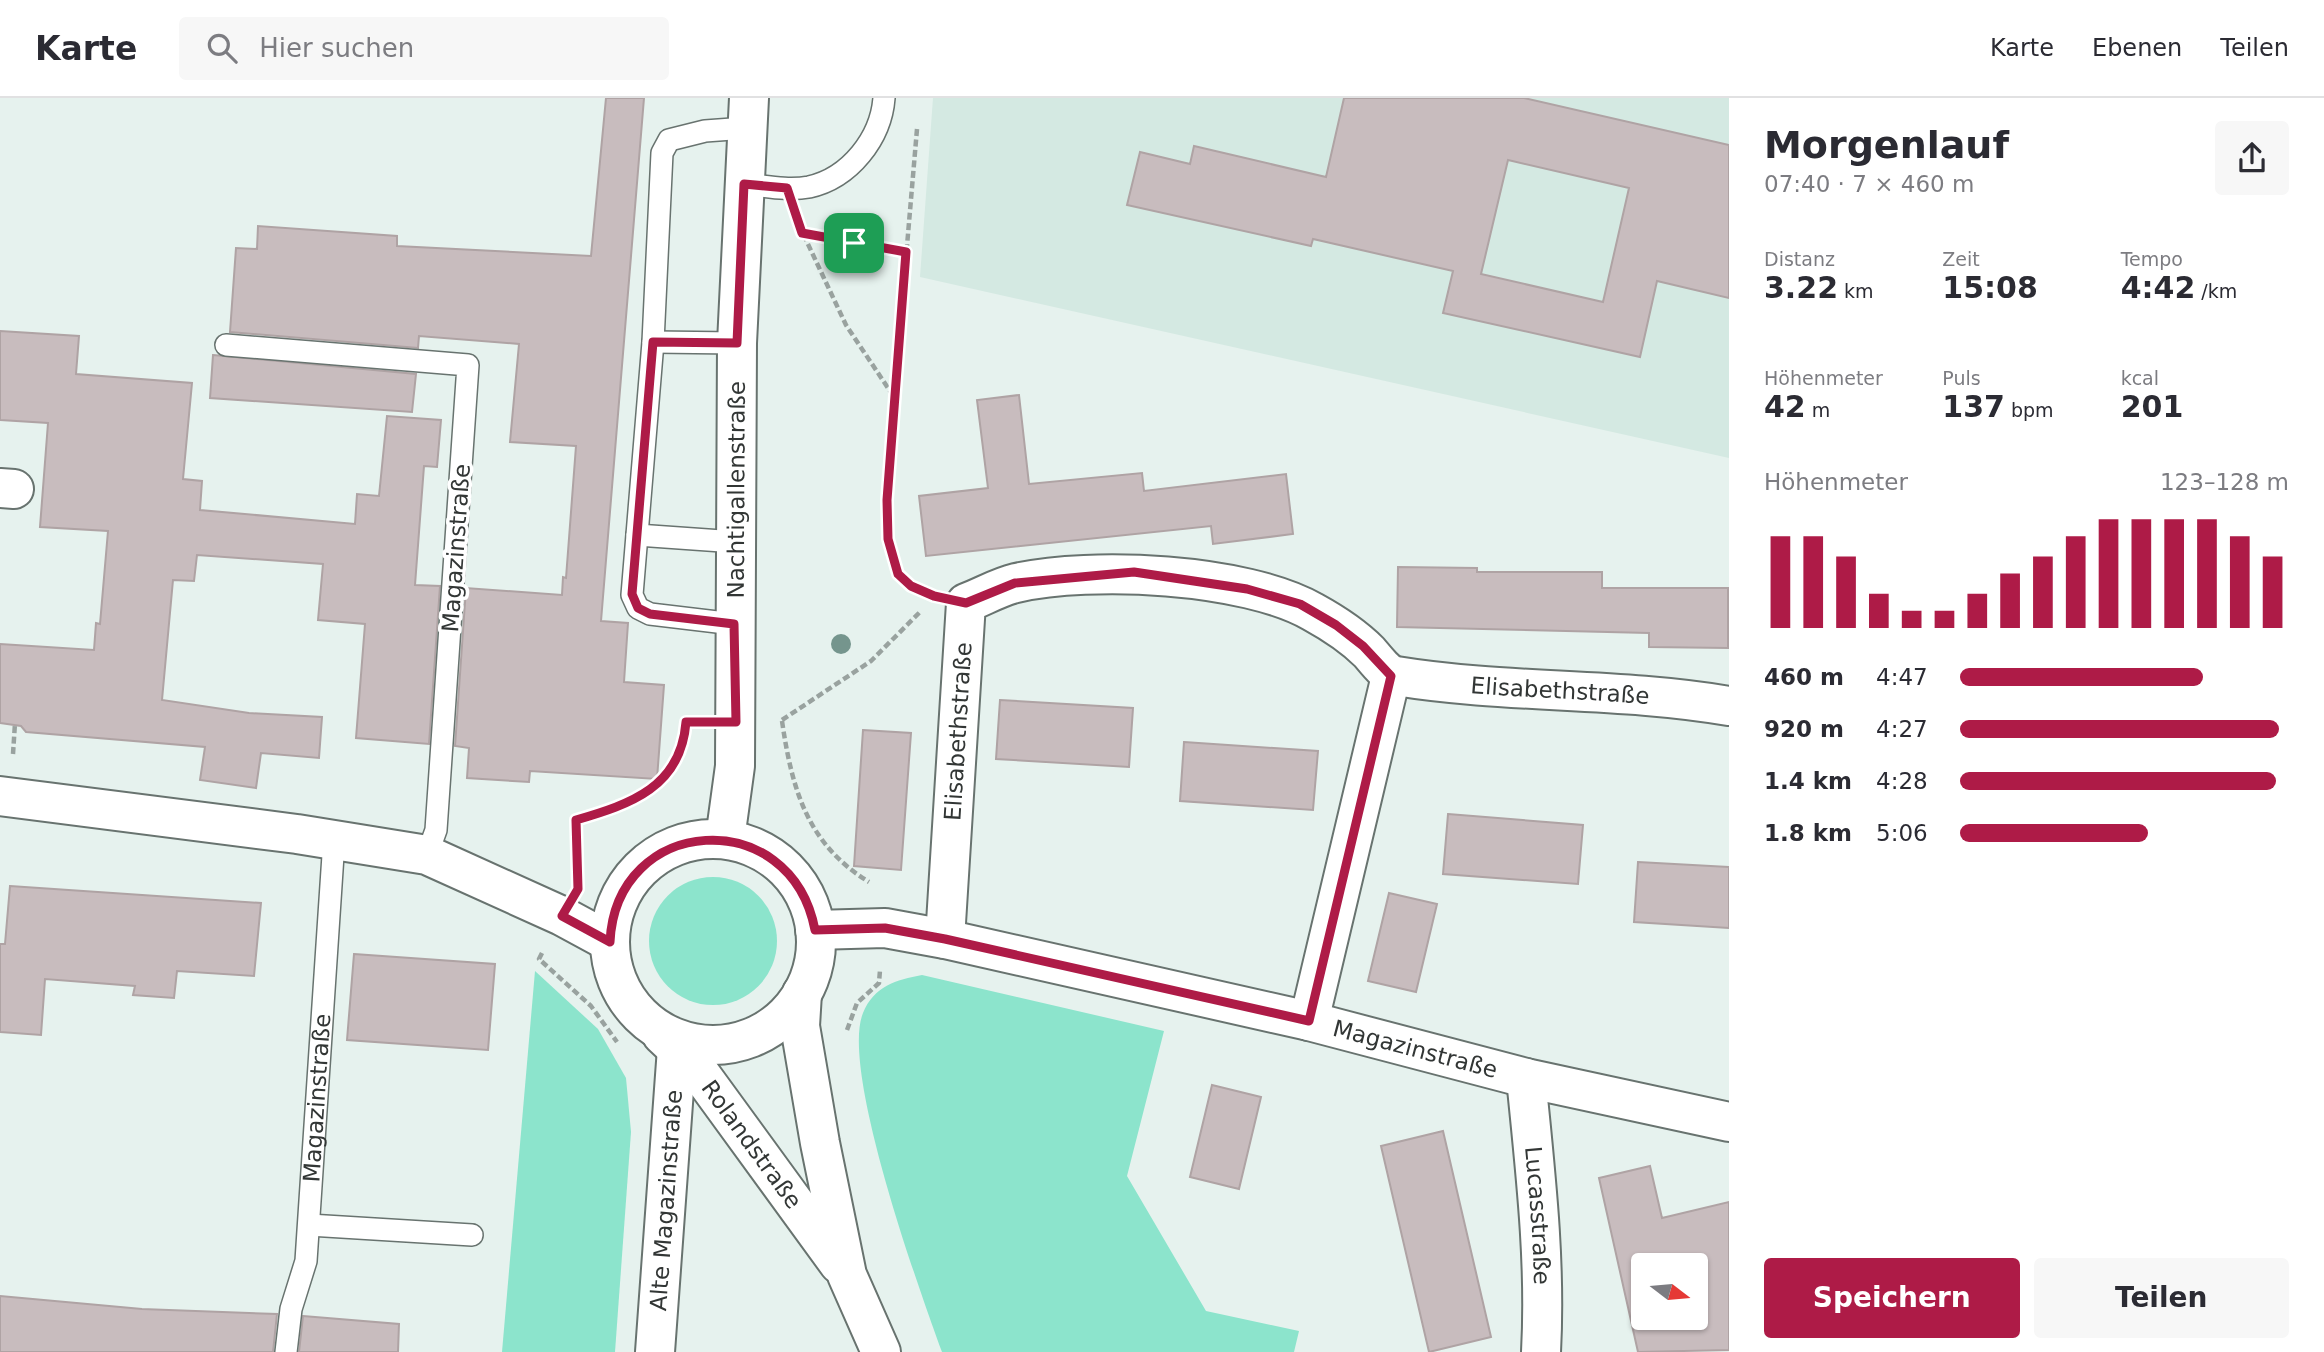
<!DOCTYPE html>
<html lang="de">
<head>
<meta charset="utf-8">
<style>
  body { margin:0; font-family:"DejaVu Sans",sans-serif; background:#f7f7f7; color:#2b2b33; height:100vh; display:flex; flex-direction:column; font-size:26px; white-space:nowrap }
  * { box-sizing:border-box; margin:0 }
  p { font-size:23px; color:#7c7c81 }
  .icon { flex:none; width:38px; height:38px; fill:none; stroke:currentColor; stroke-width:2; stroke-linecap:round; stroke-linejoin:round }
  .map { position:relative; flex:1; overflow:hidden }
  .drawer { display:flex; flex-direction:column; background:#fff; width:595px }
  .drawer>* { flex:none }
  .needle { width:46px; rotate:106deg }
  .fabs { position:absolute; left:1631px; top:1155px; display:grid; gap:14px }
  .fabs a { display:grid; place-items:center; width:77px; height:77px; border-radius:7px; background:#fff; box-shadow:0 2px 5px #0004; font-size:35px }
  .pin { position:absolute; display:grid; place-items:center; width:60px; height:60px; color:#fff; margin:-30px; border-radius:14px; box-shadow:0 4px 10px #0006 }
  .round { display:grid; place-items:center; flex:none; width:74px; height:74px; border-radius:7px; background:#f7f7f7 }
  .overview { display:flex; align-items:center; justify-content:space-between; height:119px; padding:0 35px }
  h1 { font-size:38px; font-weight:700; line-height:52px }
  .stats { display:grid; grid-template-columns:repeat(3,1fr); gap:10px; height:119px; padding:7px 35px }
  .stats div { display:grid; align-content:center }
  .stats b { font-size:30px; font-weight:700 }
  .stats small { font-size:19px; font-weight:400 }
  .stats p { font-size:19px }
  .chart { height:196px; padding:14px 35px }
  .chart p { display:flex; justify-content:space-between }
  .chart svg { width:100%; height:126px; margin-top:7px; stroke:#ae1b47; stroke-width:6 }
  .cta { display:flex; gap:14px; margin-top:auto; padding:14px 35px }
  .cta a { flex:1; height:80px; border-radius:7px; background:#ae1b47; color:#fff; font-size:28px; font-weight:700; line-height:80px; text-align:center }
  .cta a+a { background:#f7f7f7; color:#2b2b33 }
  ul { padding:0 35px; list-style:none; font-size:23px }
  li { display:grid; grid-template-columns:112px 84px 1fr; align-items:center; height:52px }
  li i { height:18px; border-radius:9px; background:#ae1b47 }
  header { display:flex; align-items:center; gap:42px; box-sizing:border-box; height:98px; padding:0 35px; background:#fff; border-bottom:2px solid #e1e1e2 }
  header strong { font-size:33px }
  nav { display:flex; gap:38px; margin-inline-start:auto; font-size:24px }
  .search { width:490px; height:63px; background:#f7f7f7; display:flex; align-items:center; gap:18px; box-sizing:border-box; padding:0 24px; border-radius:7px; color:#7c7c81; font-size:26px }
  main { display:flex; flex:1; min-height:0 }
  .map>svg:first-child { display:block }
  .built { fill:#d4e9e2 }
  .green { fill:#8ce4cc }
  .building { fill:#c8bcbe; stroke:#afa3a4; stroke-width:2; fill-rule:evenodd }
  .lines { fill:none; stroke-linecap:round; stroke-linejoin:round }
  .lane-casing { stroke:#68736f; stroke-width:24 }
  .street-casing { stroke:#68736f; stroke-width:42 }
  .secondary-casing { stroke:#68736f; stroke-width:42 }
  .path { stroke:#99a29f; stroke-width:4.5; stroke-dasharray:7 3.5; stroke-linecap:butt }
  .lane { stroke:#fff; stroke-width:21 }
  .street { stroke:#fff; stroke-width:38 }
  .secondary { stroke:#fff; stroke-width:38 }
  .tree { fill:#75958d }
  .route-casing { stroke:#fff; stroke-width:14 }
  .route { stroke:#ae1b47; stroke-width:9 }
  .labels { text-anchor:middle; dominant-baseline:central; stroke-width:7; stroke-linejoin:round; paint-order:stroke }
  .street-label { font-size:23px; fill:#323635; stroke:#fff }
</style>
</head>
<body>
<header>
<strong>Karte</strong>
<div class="search"><svg class="icon" aria-label="search" viewBox="0 0 24 24"><circle cx="10" cy="10" r="6"/><path d="M15 15l6 6"/></svg>Hier suchen</div>
<nav><a>Karte</a><a>Ebenen</a><a>Teilen</a></nav>
</header>
<main>
<div class="map">
<svg width="1729" height="1254" viewBox="0 0 1729 1254">
  <rect width="100%" height="100%" fill="#e6f2ee"/>
  <path class="built" d="M933 0H1729V360L920 179Z"/>
  <g class="green">
    <circle cx="713" cy="843" r="64"/>
    <path d="M535 873 598 931 626 980 631 1034 615 1254H502Z"/>
    <path d="M922 877 1164 933 1127 1078 1206 1213 1299 1233 1294 1254H942C919 1191 840 971 863 915 874 888 896 882 922 877Z"/>
  </g>
  <g class="building">
    <path d="M606 0H644L601 523 628 525 624 584 664 587 657 681 530 673 529 684 467 680 469 650 455 648 466 490 562 497 563 479 566 480 576 348 510 344 519 246 419 238 418 250 230 234 236 150 257 151 258 128 397 138V148L591 158Z"/>
    <path d="M1344 0H1524L1729 47V200L1657 183 1640 259 1443 215 1453 173 1313 141 1311 148 1127 107 1140 54 1190 66 1194 48 1326 79ZM1508 62 1629 90 1603 204 1481 176Z"/>
    <path d="M0 233 79 238 76 276 192 285 183 381 202 383 200 412 355 426 357 396 379 398 387 318 441 322 437 369 424 368 415 487 440 488 429 646 356 640 365 526 318 522 323 466 197 457 194 483 173 482 162 602 249 615 322 619 319 660 261 655 256 690 200 682 205 649 26 634 21 628 0 625V546L94 552 96 525 100 526 108 433 40 429 48 325 0 322Z"/>
    <path d="M213 257 416 276 412 314 210 300Z"/>
    <path d="M1019 297 1029 386 1142 375 1144 393 1286 376 1293 436 1213 446 1211 428 926 458 919 398 988 390 977 302Z"/>
    <path d="M1398 469 1477 470V474H1602V490H1728V550L1649 549V535L1397 529Z"/>
    <path d="M1000 602 1133 610 1129 669 996 661Z"/>
    <path d="M863 632 911 635 901 772 854 768Z"/>
    <path d="M1184 644 1318 653 1313 712 1180 703Z"/>
    <path d="M1448 716 1583 727 1578 786 1443 776Z"/>
    <path d="M1638 764 1729 769V830L1634 824Z"/>
    <path d="M10 788 261 805 254 878 177 873 174 900 133 897 135 888 45 881 41 937 0 934V846H5Z"/>
    <path d="M1389 795 1437 806 1416 894 1368 883Z"/>
    <path d="M354 856 495 866 488 952 347 942Z"/>
    <path d="M1212 987 1261 999 1239 1091 1190 1079Z"/>
    <path d="M1443 1033 1491 1239 1429 1254 1381 1048Z"/>
    <path d="M1650 1068 1662 1120 1729 1104V1252L1638 1254 1599 1080ZM1643 1167H1696V1220H1643Z"/>
    <path d="M0 1198 142 1211 277 1216 273 1254H0Z"/>
    <path d="M303 1218 399 1226 398 1254H299Z"/>
  </g>
  <g class="lines">
    <g class="lane-casing">
      <g id="lane">
        <path d="M744 86C765 88 788 93 809 89 850 80 881 40 884 0"/>
        <path d="M653 244 737 245"/>
        <path d="M226 247 468 267 436 732 427 757"/>
        <path d="M637 437 736 444"/>
        <path d="M734 526 650 516 638 510 632 497 653 244 662 55 669 42 705 33 746 30"/>
        <path d="M309 1127 472 1137"/>
        <path id="s1" d="M286 1254 291 1211 306 1163 334 742"/>
      </g>
    </g>
    <g class="street-casing">
      <g id="street">
        <path d="M0 390 14 391"/>
        <path id="s2" d="M815 832 885 830 945 841 1309 923 1526 980 1729 1024"/>
        <path id="s3" d="M945 841 966 505C982 499 999 489 1016 485 1091 468 1245 475 1313 514 1333 525 1352 537 1369 554 1376 562 1386 576 1396 578 1506 596 1619 589 1729 608"/>
        <path d="M1309 923 1391 578"/>
        <path id="s4" d="M1526 980C1535 1071 1546 1162 1541 1254"/>
        <path id="s5" d="M655 1254 677 950"/>
      </g>
    </g>
    <g class="secondary-casing">
      <g id="secondary">
        <path d="M0 698 297 736 427 757 562 818 610 844"/>
        <path id="s6" d="M725 741 735 668 737 245 749 0"/>
        <circle cx="713" cy="844" r="103"/>
        <path d="M802 895 800 928 820 1045 847 1177 881 1254"/>
        <path id="s7" d="M662 937 694 967 839 1166"/>
      </g>
    </g>
    <g class="path">
      <path d="M917 31 894 300 888 441 898 476 911 488 925 494"/>
      <path d="M799 127 846 227 894 299"/>
      <path d="M803 135 906 154"/>
      <path d="M782 622 871 563 921 513"/>
      <path d="M782 623C792 691 807 746 869 784"/>
      <path d="M13 656 15 625"/>
      <path d="M577 775 576 722C631 706 681 689 686 623L690 624"/>
      <path d="M542 855 539 861 591 908 617 944"/>
      <path d="M847 932 857 905 879 885 880 872"/>
    </g>
    <use href="#lane" class="lane"/>
    <use href="#street" class="street"/>
    <use href="#secondary" class="secondary"/>
  </g>
  <circle class="tree" cx="841" cy="546" r="10"/>
  <g class="lines">
    <g class="route-casing">
      <path id="route" d="M744 86 787 90 802 135 906 154 887 402 888 441 898 476 911 488 934 498 966 505 1015 485 1134 474 1247 491 1300 506 1336 527 1363 548 1391 578 1309 923 945 841 885 830 815 832C791 705 616 716 610 844L562 818 578 791 576 722C631 706 681 689 686 624H736L734 526 650 516 638 510 632 496 653 244 737 245Z"/>
    </g>
    <use href="#route" class="route"/>
  </g>
  <g class="labels">
    <g class="street-label">
      <text stroke="none"><textPath href="#s6" startOffset="350">Nachtigallenstraße</textPath></text>
      <text transform="translate(456 450) rotate(-86)">Magazinstraße</text>
      <text stroke="none"><textPath href="#s3" startOffset="964">Elisabethstraße</textPath></text>
      <text stroke="none"><textPath href="#s3" startOffset="208">Elisabethstraße</textPath></text>
      <text stroke="none"><textPath href="#s2" startOffset="614">Magazinstraße</textPath></text>
      <text stroke="none"><textPath href="#s1" startOffset="257">Magazinstraße</textPath></text>
      <text stroke="none"><textPath href="#s7" startOffset="142">Rolandstraße</textPath></text>
      <text stroke="none"><textPath href="#s5" startOffset="152">Alte Magazinstraße</textPath></text>
      <text stroke="none"><textPath href="#s4" startOffset="138">Lucasstraße</textPath></text>
    </g>
  </g>
</svg>
<div class="fabs">
<a><svg class="needle" viewBox="-14 -14 28 28"><path d="M0-13l5 13h-10z" fill="#e53935"/><path d="M0 13l5-13h-10z" fill="#7c7c81"/></svg></a>
</div>
<div class="pin" style="left:854px;top:145px;background:#1e9e55"><svg class="icon" aria-label="arrive" viewBox="0 0 24 24"><path d="M6 21V4h12l-3 4 3 4H6"/></svg></div>
</div>
<section class="drawer">
<div class="overview"><div><h1>Morgenlauf</h1><p>07:40 · 7 × 460 m</p></div><a class="round"><svg class="icon" aria-label="share" viewBox="0 0 24 24"><path d="M12 15V3M7 8l5-5 5 5M5 13v7h14v-7"/></svg></a></div>
<div class="stats">
<div><p>Distanz</p><b>3.22<small> km</small></b></div>
<div><p>Zeit</p><b>15:08</b></div>
<div><p>Tempo</p><b>4:42<small> /km</small></b></div>
</div>
<div class="stats">
<div><p>Höhenmeter</p><b>42<small> m</small></b></div>
<div><p>Puls</p><b>137<small> bpm</small></b></div>
<div><p>kcal</p><b>201</b></div>
</div>
<div class="chart"><p><span>Höhenmeter</span>123–128 m</p>
<svg viewBox="0 0 160 44" preserveAspectRatio="none"><path d="M5 44V12M15 44V12M25 44V19M35 44V32M45 44V38M55 44V38M65 44V32M75 44V25M85 44V19M95 44V12M105 44V6M115 44V6M125 44V6M135 44V6M145 44V12M155 44V19"/></svg>
</div>
<ul>
<li><b>460 m</b>4:47<i style="width:74%"></i></li>
<li><b>920 m</b>4:27<i style="width:97%"></i></li>
<li><b>1.4 km</b>4:28<i style="width:96%"></i></li>
<li><b>1.8 km</b>5:06<i style="width:57%"></i></li>
</ul>
<div class="cta"><a>Speichern</a><a>Teilen</a></div>
</section>
</main>
</body>
</html>
